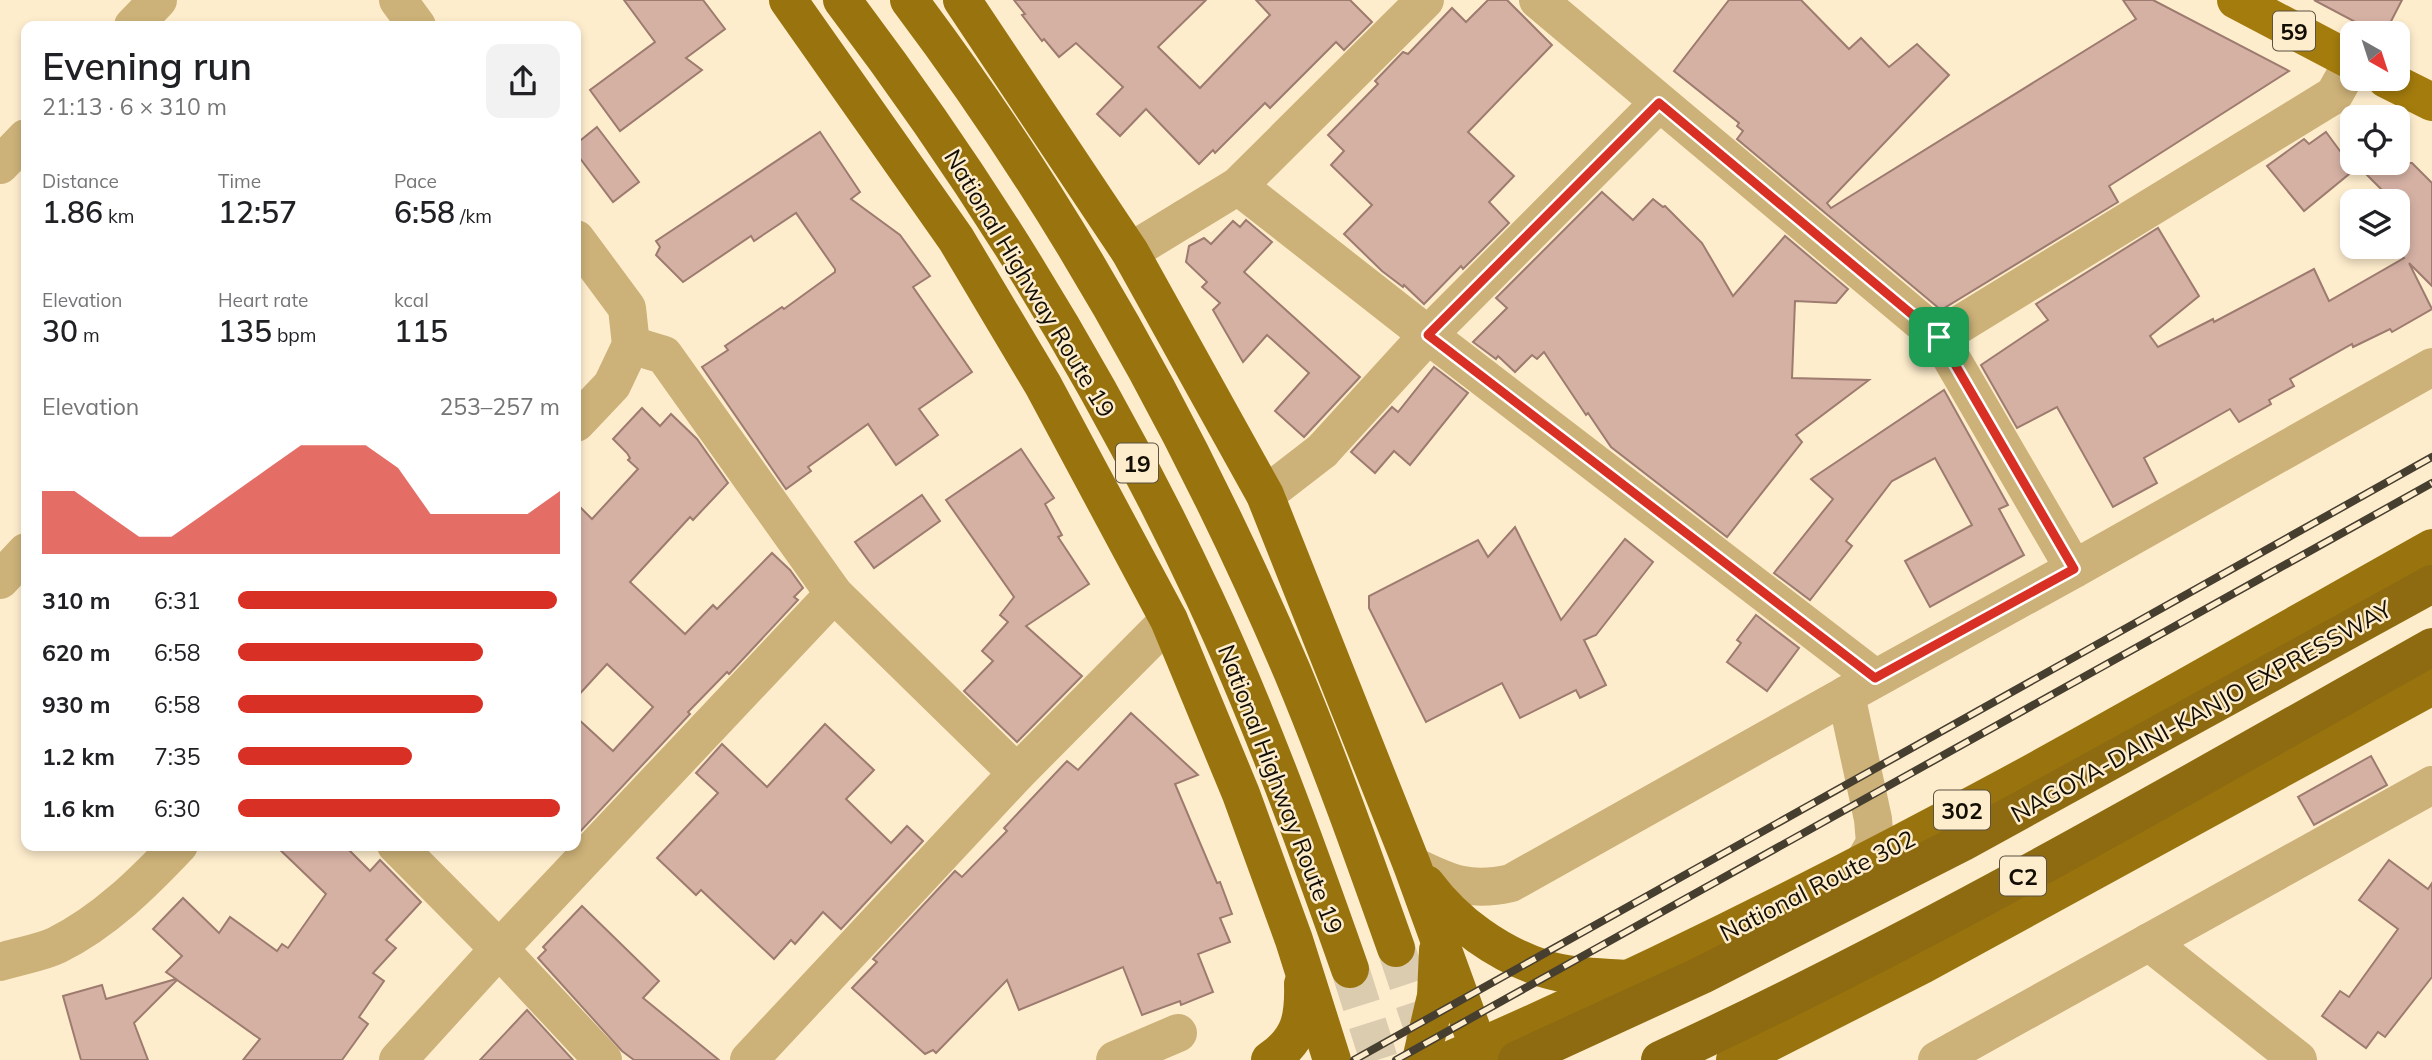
<!DOCTYPE html>
<html lang="en">
<head>
<meta charset="utf-8">
<style>
  body { margin:0; font-family:Mulish,sans-serif; background:#f2f2f2; color:#202124; height:100vh; display:flex; flex-direction:column; font-size:26px; white-space:nowrap }
  * { box-sizing:border-box; margin:0 }
  p { font-size:23px; color:#757577 }
  .icon { flex:none; width:38px; height:38px; fill:none; stroke:currentColor; stroke-width:2; stroke-linecap:round; stroke-linejoin:round }
  .map { position:relative; flex:1; overflow:hidden }
  .details { position:absolute; left:21px; top:21px; width:560px; height:830px; display:flex; flex-direction:column; background:#fff; border-radius:14px; box-shadow:0 4px 10px #0003 }
  .details>* { flex:none }
  .needle { width:46px; rotate:141deg }
  .fabs { position:absolute; left:2340px; top:21px; display:grid; gap:14px }
  .fabs a { display:grid; place-items:center; width:70px; height:70px; border-radius:14px; background:#fff; box-shadow:0 4px 10px #0003; font-size:35px }
  .pin { position:absolute; display:grid; place-items:center; width:60px; height:60px; color:#fff; margin:-30px; border-radius:14px; box-shadow:0 4px 10px #0006 }
  .round { display:grid; place-items:center; flex:none; width:74px; height:74px; border-radius:14px; background:#f2f2f2 }
  .summary { display:flex; align-items:center; justify-content:space-between; height:119px; padding:0 21px }
  h1 { font-size:38px; font-weight:600; line-height:52px }
  .figures { display:grid; grid-template-columns:repeat(3,1fr); gap:10px; height:119px; padding:7px 21px }
  .figures div { display:grid; align-content:center }
  .figures b { font-size:30px; font-weight:600 }
  .figures small { font-size:19px; font-weight:400 }
  .figures p { font-size:19px }
  .chart { height:196px; padding:14px 21px }
  .chart p { display:flex; justify-content:space-between }
  .chart svg { width:100%; height:126px; margin-top:7px; fill:#d93025; opacity:.7 }
  ul { padding:0 21px; list-style:none; font-size:23px }
  li { display:grid; grid-template-columns:112px 84px 1fr; align-items:center; height:52px }
  li i { height:18px; border-radius:9px; background:#d93025 }
  .map>svg:first-child { display:block }
  .building { fill:#d5b1a4; stroke:#9d7b6f; stroke-width:2 }
  .lines { fill:none; stroke-linecap:round; stroke-linejoin:round }
  .trunk-tunnel { stroke:#dbccaf; stroke-width:38; stroke-dasharray:38 19; stroke-linecap:butt }
  .minor { stroke:#ccb178; stroke-width:38 }
  .tertiary { stroke:#ccb178; stroke-width:38 }
  .primary { stroke:#a47c0d; stroke-width:38 }
  .trunk { stroke:#99740e; stroke-width:38 }
  .motorway { stroke:#8e6b10; stroke-width:38 }
  .rail-casing { stroke:#463e2f; stroke-width:8 }
  .rail { stroke:#feedcd; stroke-width:5; stroke-dasharray:16; stroke-linecap:butt }
  .route-casing { stroke:#fff; stroke-width:14 }
  .route { stroke:#d93025; stroke-width:9 }
  .labels { text-anchor:middle; dominant-baseline:central; stroke-width:5; stroke-linejoin:round; paint-order:stroke }
  .shield { fill:#feedcd; stroke:#5a5140; stroke-width:2 }
  .shield-label { font-size:23px; font-weight:bold; fill:#130e04 }
  .street-label { font-size:24px; fill:#130e04; stroke:#feedcd }
</style>
</head>
<body>
<div class="map">
<svg width="2432" height="1060" viewBox="0 0 2432 1060">
  <rect width="100%" height="100%" fill="#feedcd"/>
  <g class="building">
    <path d="M624 0H703L725 29 686 58 702 70 620 131 590 90 655 42Z"/>
    <path d="M1014 0H1206L1158 47 1200 88 1270 15 1256 0H1350L1372 22 1344 50 1336 42 1270 108 1265 103 1215 153 1213 150 1199 164 1146 109 1120 136 1097 114 1123 87 1076 43 1059 57 1044 39 1042 41 1022 15 1025 14Z"/>
    <path d="M1488 0H1507L1552 45 1468 132 1514 176 1489 202 1509 223 1463 269 1461 266 1424 304 1404 285 1403 287 1382 271 1344 234 1372 205 1331 165 1344 151 1328 135 1378 84 1375 81 1403 52 1408 54 1452 8 1466 22Z"/>
    <path d="M1729 0H1801L1849 49 1861 38 1889 67 1917 44 1949 75 1827 203 1831 208 2136 19 2123 0H2153L2289 71 2109 186 2118 202 1941 310 1737 139 1743 131 1737 126 1739 123 1674 71Z"/>
    <path d="M2314 0H2402L2385 33H2376Z"/>
    <path d="M597 127 639 182 613 202 576 153V144Z"/>
    <path d="M820 132 860 192 851 199 900 235 930 276 913 287 972 372 919 409 938 435 896 465 868 424 808 467 811 471 786 489 702 367 728 350 725 346 782 307 784 309 835 272V269L796 213 754 241 751 236 683 282 656 255 660 247 656 241Z"/>
    <path d="M2326 132 2354 170 2304 211 2267 166 2304 139 2309 144Z"/>
    <path d="M2355 163H2412L2432 183V286L2409 263 2432 309 2392 332 2390 329 2353 347 2352 344 2290 379 2294 386 2269 400 2271 404 2239 422 2230 409 2144 458 2157 483 2113 507 2057 407 2017 428 1981 365 2048 320 2036 304 2158 228 2199 296 2150 336 2158 347 2213 319 2214 322 2314 269 2329 301 2404 258 2398 252V201H2393Z"/>
    <path d="M1602 192 1633 220 1653 199 1663 207 1665 206 1702 243 1733 296 1785 236 1848 289 1836 303 1795 301 1792 378 1869 380 1796 435 1802 442 1727 537 1611 447 1588 413 1586 415 1544 352 1537 359 1532 355 1515 372 1498 356 1496 359 1473 342 1507 308 1496 298Z"/>
    <path d="M1246 220 1272 242 1244 272 1360 377 1304 437 1275 411 1309 373 1267 335 1243 362 1213 310 1220 303 1202 287 1207 282 1186 262 1189 246 1204 238 1211 244 1233 221 1240 227Z"/>
    <path d="M1434 367 1468 393 1410 465 1394 451 1375 473 1351 452 1392 407 1398 412Z"/>
    <path d="M1944 390 2008 505 1999 509 2024 555 1930 607 1905 561 1972 525 1935 458 1892 481 1846 541 1852 546 1810 600 1774 573 1833 499 1811 479Z"/>
    <path d="M642 408 660 426 671 414 697 439 728 483 693 520 690 517 630 582 685 634 713 605 717 609 772 553 790 570 803 588 794 597 798 600 729 674 727 672 688 712 690 714 576 836V717L613 751 653 707 607 664 576 698V503L592 519 638 469 628 460 630 458 627 453 613 439Z"/>
    <path d="M1021 449 1054 498 1045 504 1062 535 1058 537 1089 584 1026 626 1082 676 1017 742 964 691 993 661 982 651 1008 622 1000 615 1014 597 946 500Z"/>
    <path d="M922 495 940 521 874 568 855 542Z"/>
    <path d="M1515 527 1561 620 1625 539 1653 562 1596 635 1584 640 1606 685 1580 698 1576 690 1520 718 1502 683 1426 722 1369 608V596L1478 540 1488 557Z"/>
    <path d="M1756 615 1799 648 1767 691 1727 662 1741 643 1737 640Z"/>
    <path d="M1131 713 1198 775 1175 784 1217 883 1220 882 1232 914 1220 918 1230 942 1198 954 1213 992 1181 1005 1180 1001 1142 1015 1123 967 1019 1010 1007 980 936 1053 933 1050 925 1054 852 988 877 962 873 959 955 871 962 877 1007 831 1004 828 1067 761 1078 770Z"/>
    <path d="M825 724 874 770 846 799 891 843 907 826 923 841 841 929 823 912 795 944 791 940 774 959 701 890 696 895 657 858 718 793 696 773 722 744 767 787Z"/>
    <path d="M2371 756 2387 785 2314 825 2298 797Z"/>
    <path d="M275 845H344L370 871 380 860 421 902 386 940 396 948 373 973 384 981 359 1017 368 1024 342 1060H243L260 1039 177 980 134 1023 148 1060H81L63 996 102 985 106 999 176 979 166 972 182 956 153 929 183 898 219 933 230 917 277 951 282 944 288 948 326 894Z"/>
    <path d="M2389 860 2428 889 2432 883V977L2385 1037 2378 1032 2366 1048 2322 1016 2340 991 2349 997 2398 929 2359 900Z"/>
    <path d="M582 906 659 981 643 998 719 1060H634L622 1051 538 958 546 950 543 947Z"/>
    <path d="M527 1010 573 1060H480Z"/>
  </g>
  <g class="lines">
    <g class="trunk-tunnel">
      <path d="M1396 948 1431 1052"/>
      <path d="M1350 969 1379 1060"/>
    </g>
    <g class="minor">
      <path d="M1538 0 1939 337"/>
      <path d="M133 26 158 0"/>
      <path d="M0 165 26 138"/>
      <path d="M1238 186 1428 335 1875 678"/>
      <path d="M1184 219 1238 186 1425 0"/>
      <path d="M631 345 664 355 834 594 1017 773"/>
      <path d="M1322 451 1428 335 1659 103"/>
      <path d="M2074 569 1939 337 2334 95 2352 63"/>
      <path d="M0 580 26 552"/>
      <path d="M396 845 499 949 603 1060"/>
      <path d="M1864 862 1875 843 1873 819 1846 695 2074 569 2432 367"/>
      <path d="M398 1060 499 949 834 594"/>
      <path d="M749 1060 1017 773 1169 620"/>
      <path d="M1115 1060 1178 1033"/>
      <path d="M1937 1060 2432 785"/>
    </g>
    <g class="tertiary">
      <path d="M398 0 417 26"/>
      <path d="M576 239 627 308 631 345 612 385 576 423"/>
      <path d="M1130 252 1184 219"/>
      <path d="M1265 495 1322 451"/>
      <path d="M1412 865C1449 883 1469 893 1511 883L1846 695"/>
      <path d="M2149 942 2298 1060"/>
      <path d="M0 962C18 956 41 953 57 945 105 921 143 883 179 845"/>
    </g>
    <g class="primary">
      <path d="M2236 0 2352 61"/>
      <path d="M2386 79 2432 102"/>
    </g>
    <g class="trunk">
      <path d="M788 0 956 239 1043 385 1169 620 1241 794 1294 940 1332 1060"/>
      <path d="M842 0C983 186 1106 387 1205 599 1261 719 1306 844 1350 969"/>
      <path d="M909 0C1064 206 1191 434 1292 671 1330 762 1363 855 1396 948"/>
      <path d="M962 0 1130 252 1265 495 1412 865 1483 1060"/>
      <path d="M1426 884C1455 923 1498 954 1545 969 1571 977 1599 977 1626 979"/>
      <path d="M1270 1060C1300 1040 1304 1018 1303 984"/>
      <path d="M1421 1060 1436 996 1438 950"/>
      <path d="M1450 1060C1641 977 1827 884 2010 785 2151 708 2291 627 2432 548"/>
      <path d="M1735 1060 1922 965 2432 686"/>
    </g>
    <g class="motorway">
      <path d="M1517 1060 1702 975 1963 842 2432 584"/>
      <path d="M1660 1060C1925 938 2178 790 2432 647"/>
    </g>
    <g class="rail-casing">
      <g id="rail">
        <path d="M1354 1060 2432 457"/>
        <path d="M1396 1060 2432 483"/>
      </g>
    </g>
    <use href="#rail" class="rail"/>
  </g>
  <g class="lines">
    <g class="route-casing">
      <path id="route" d="M1659 103 1939 337 2074 569 1875 678 1428 335Z"/>
    </g>
    <use href="#route" class="route"/>
  </g>
  <g class="labels">
    <g class="shield">
      <rect x="2273" y="11.5" width="42" height="39" rx="5"/>
      <rect x="1116" y="443.5" width="42" height="39" rx="5"/>
      <rect x="1934" y="790.5" width="56" height="39" rx="5"/>
      <rect x="2000" y="856.5" width="46" height="39" rx="5"/>
    </g>
    <g class="shield-label">
      <text x="2294" y="31">59</text>
      <text x="1137" y="463">19</text>
      <text x="1962" y="810">302</text>
      <text x="2023" y="876">C2</text>
    </g>
    <g class="street-label">
      <text transform="translate(1030 283) rotate(59)">National Highway Route 19</text>
      <text transform="translate(2201 711) rotate(-29)">NAGOYA-DAINI-KANJO EXPRESSWAY</text>
      <text transform="translate(1281 789) rotate(69)">National Highway Route 19</text>
      <text transform="translate(1817 885) rotate(-27)">National Route 302</text>
    </g>
  </g>
</svg>
<div class="fabs">
<a><svg class="needle" viewBox="-14 -14 28 28"><path d="M0-13l5 13h-10z" fill="#e53935"/><path d="M0 13l5-13h-10z" fill="#757577"/></svg></a>
<a><svg class="icon" aria-label="locate" viewBox="0 0 24 24"><circle cx="12" cy="12" r="6"/><path d="M12 2v4M12 18v4M2 12h4M18 12h4"/></svg></a>
<a><svg class="icon" aria-label="layers" viewBox="0 0 24 24"><path d="M12 4l9 5-9 5-9-5zM3 14l9 5 9-5"/></svg></a>
</div>
<div class="pin" style="left:1939px;top:337px;background:#1e9e55"><svg class="icon" aria-label="arrive" viewBox="0 0 24 24"><path d="M6 21V4h12l-3 4 3 4H6"/></svg></div>
<section class="details">
<div class="summary"><div><h1>Evening run</h1><p>21:13 · 6 × 310 m</p></div><a class="round"><svg class="icon" aria-label="share" viewBox="0 0 24 24"><path d="M12 15V3M7 8l5-5 5 5M5 13v7h14v-7"/></svg></a></div>
<div class="figures">
<div><p>Distance</p><b>1.86<small> km</small></b></div>
<div><p>Time</p><b>12:57</b></div>
<div><p>Pace</p><b>6:58<small> /km</small></b></div>
</div>
<div class="figures">
<div><p>Elevation</p><b>30<small> m</small></b></div>
<div><p>Heart rate</p><b>135<small> bpm</small></b></div>
<div><p>kcal</p><b>115</b></div>
</div>
<div class="chart"><p><span>Elevation</span>253–257 m</p>
<svg viewBox="0 0 160 44" preserveAspectRatio="none"><path d="M0 44V22L10 22L20 30L30 38L40 38L50 30L60 22L70 14L80 6L90 6L100 6L110 14L120 30L130 30L140 30L150 30L160 22V44z"/></svg>
</div>
<ul>
<li><b>310 m</b>6:31<i style="width:99%"></i></li>
<li><b>620 m</b>6:58<i style="width:76%"></i></li>
<li><b>930 m</b>6:58<i style="width:76%"></i></li>
<li><b>1.2 km</b>7:35<i style="width:54%"></i></li>
<li><b>1.6 km</b>6:30<i style="width:100%"></i></li>
</ul>
</section>
</div>
</body>
</html>
